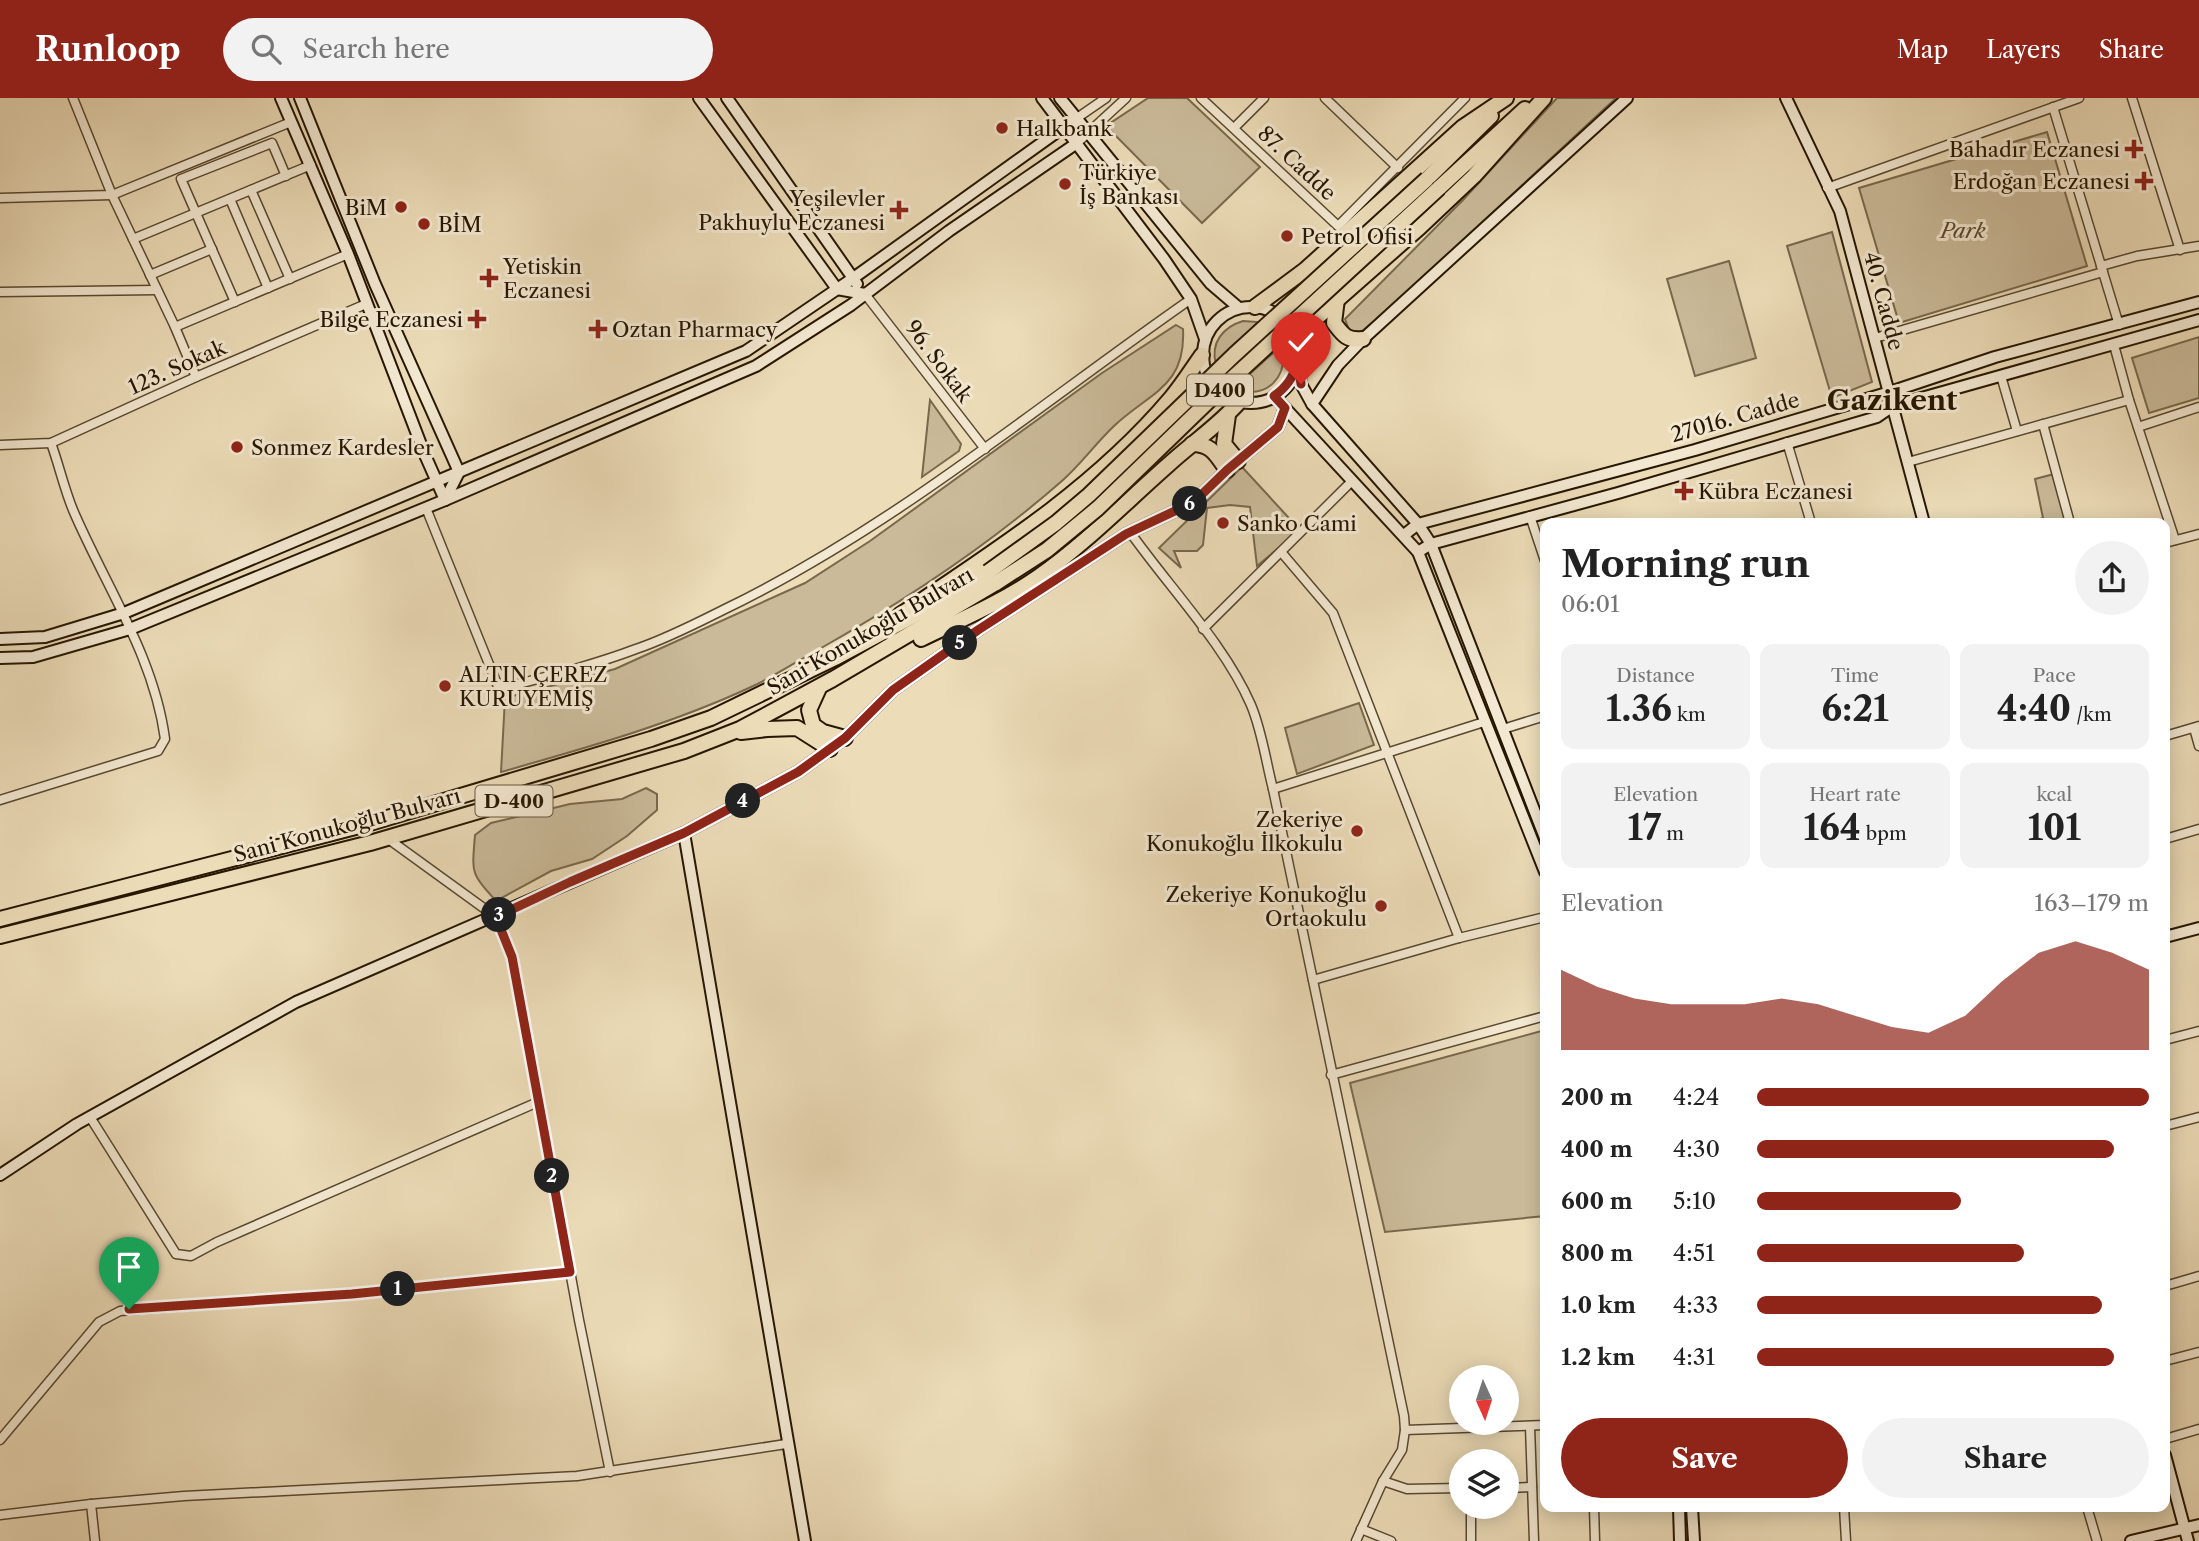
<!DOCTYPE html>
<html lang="en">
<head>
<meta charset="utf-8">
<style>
  body { margin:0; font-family:"Libre Caslon Text",serif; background:#f2f2f2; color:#222; height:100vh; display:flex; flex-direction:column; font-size:26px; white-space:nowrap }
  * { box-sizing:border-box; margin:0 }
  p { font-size:23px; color:#767676 }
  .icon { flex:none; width:38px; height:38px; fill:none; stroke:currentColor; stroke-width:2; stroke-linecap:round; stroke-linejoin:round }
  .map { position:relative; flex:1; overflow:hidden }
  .details { position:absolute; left:1540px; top:420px; width:630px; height:994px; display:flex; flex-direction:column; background:#fff; border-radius:14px; box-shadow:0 4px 18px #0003 }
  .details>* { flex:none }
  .needle { width:46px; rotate:177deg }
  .buttons { position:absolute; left:1449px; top:1267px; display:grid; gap:14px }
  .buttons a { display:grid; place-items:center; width:70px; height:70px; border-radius:50%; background:#fff; box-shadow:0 4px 18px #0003; font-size:35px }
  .pin { position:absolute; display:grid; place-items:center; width:60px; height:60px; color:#fff; margin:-72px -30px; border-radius:50% 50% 50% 0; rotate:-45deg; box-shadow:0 0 7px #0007 }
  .pin .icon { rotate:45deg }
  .km { position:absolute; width:35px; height:35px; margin:-18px; border-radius:50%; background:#222; color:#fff; font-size:19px; line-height:35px; text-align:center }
  .round { display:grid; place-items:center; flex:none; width:74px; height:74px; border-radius:37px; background:#f2f2f2 }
  .summary { display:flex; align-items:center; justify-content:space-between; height:119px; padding:0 21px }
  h1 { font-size:38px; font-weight:700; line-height:52px }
  .figures { display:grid; grid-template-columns:repeat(3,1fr); gap:10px; height:119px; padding:7px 21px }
  .figures div { display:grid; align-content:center; border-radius:14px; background:#f2f2f2; text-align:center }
  .figures b { font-size:35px; font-weight:700 }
  .figures small { font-size:19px; font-weight:400 }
  .figures p { font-size:19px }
  .chart { height:196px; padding:14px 21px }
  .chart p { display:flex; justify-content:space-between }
  .chart svg { width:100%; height:126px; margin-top:7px; fill:#8f2418; opacity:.7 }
  .primary-button { display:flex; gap:14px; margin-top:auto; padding:14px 21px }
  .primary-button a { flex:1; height:80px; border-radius:42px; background:#8f2418; color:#fff; font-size:28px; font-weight:700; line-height:80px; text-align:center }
  .primary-button a+a { background:#f2f2f2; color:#222 }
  ul { padding:0 21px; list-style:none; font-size:23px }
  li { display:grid; grid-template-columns:112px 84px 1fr; align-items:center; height:52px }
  li i { height:18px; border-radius:9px; background:#8f2418 }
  header { display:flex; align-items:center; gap:42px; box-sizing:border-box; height:98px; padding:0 35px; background:#8f2418; color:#fff }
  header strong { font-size:33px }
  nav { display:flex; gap:38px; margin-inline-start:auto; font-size:24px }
  .search { width:490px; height:63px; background:#f2f2f2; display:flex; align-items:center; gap:18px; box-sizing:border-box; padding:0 24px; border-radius:38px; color:#767676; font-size:26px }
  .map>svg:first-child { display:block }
  .green { fill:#caba99; stroke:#78684d; stroke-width:2 }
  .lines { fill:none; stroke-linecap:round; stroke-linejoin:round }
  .street-casing { stroke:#58482f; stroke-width:11 }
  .secondary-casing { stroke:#261601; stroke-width:14 }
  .highway-casing { stroke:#261601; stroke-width:18 }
  .street { stroke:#f3e8d1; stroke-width:8 }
  .secondary { stroke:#f3e8d1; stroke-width:10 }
  .highway { stroke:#ecdcb8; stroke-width:14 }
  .highway-bridge-casing { stroke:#261601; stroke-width:18; stroke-linecap:butt }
  .highway-bridge { stroke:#ecdcb8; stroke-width:14 }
  .route-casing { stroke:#fff; stroke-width:14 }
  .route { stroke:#8f2418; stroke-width:9 }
  .poi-dot { fill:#8f2418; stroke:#f3e8d1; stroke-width:2.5 }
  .labels { text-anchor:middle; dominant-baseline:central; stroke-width:6; stroke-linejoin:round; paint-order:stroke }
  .shield { fill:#f3e8d1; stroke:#64553f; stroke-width:2 }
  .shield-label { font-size:19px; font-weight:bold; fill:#261601 }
  .poi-label { font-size:21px; fill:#261601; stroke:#f3e8d1; text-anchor:start }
  .street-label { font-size:21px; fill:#261601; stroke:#f3e8d1 }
  .park-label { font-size:21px; font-style:italic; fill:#57472f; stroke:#f3e8d1 }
  .district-label { font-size:28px; font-weight:bold; fill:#261601; stroke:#f3e8d1 }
</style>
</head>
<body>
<header>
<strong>Runloop</strong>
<div class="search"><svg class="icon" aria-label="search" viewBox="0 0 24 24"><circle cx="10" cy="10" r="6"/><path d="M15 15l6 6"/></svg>Search here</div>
<nav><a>Map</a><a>Layers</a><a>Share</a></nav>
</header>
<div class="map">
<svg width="2199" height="1443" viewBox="0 0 2199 1443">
  <rect width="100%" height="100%" fill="#ecdcb8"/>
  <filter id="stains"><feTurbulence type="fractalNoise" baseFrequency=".00286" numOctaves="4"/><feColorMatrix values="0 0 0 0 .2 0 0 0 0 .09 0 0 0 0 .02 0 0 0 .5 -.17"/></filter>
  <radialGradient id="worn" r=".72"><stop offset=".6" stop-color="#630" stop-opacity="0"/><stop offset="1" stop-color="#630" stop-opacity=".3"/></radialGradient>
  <g class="green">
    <path d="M1148 0H1187L1260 69 1202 125 1106 28Z"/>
    <path d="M1557 0H1616L1390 210 1355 239 1350 235 1345 221 1463 102Z"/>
    <path d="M2047 34 2087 168 1899 225 1859 90Z"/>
    <path d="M1832 134 1872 284 1832 300 1787 148Z"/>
    <path d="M1729 163 1756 260 1695 278 1667 181Z"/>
    <path d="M1243 223 1258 224 1216 266C1210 245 1223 229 1243 223Z"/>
    <path d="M1176 227 1183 231C1186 289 1150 294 1114 328 1096 345 1081 366 1063 382 988 448 903 504 816 553 794 565 773 579 751 589 672 626 585 650 501 674L505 600 615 571 805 485 870 443 1102 275Z"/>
    <path d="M2199 239V300L2149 315 2132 260Z"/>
    <path d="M1283 246C1288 280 1268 302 1233 291Z"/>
    <path d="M930 302 961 346 959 353 922 379Z"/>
    <path d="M1242 369 1300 432 1257 468 1250 409 1230 407 1207 410 1203 447 1197 453H1174L1181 470 1159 450Z"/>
    <path d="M2054 376 2067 425H2027L2043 420 2035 381Z"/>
    <path d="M1359 605 1374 647 1297 676 1285 630Z"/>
    <path d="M646 690 657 696V712L627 738 592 761 551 773 496 803C470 774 472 776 475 737L491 725 570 706 622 701Z"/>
    <path d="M1545 932V1118L1385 1134 1350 985Z"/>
  </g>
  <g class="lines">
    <g class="street-casing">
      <g id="street">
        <path d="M73 0 112 97 175 229 196 279"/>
        <path d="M1201 0 1338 128 1465 0"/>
        <path d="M1325 0 1398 70"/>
        <path d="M2132 0 2180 152"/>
        <path d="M2053 9 2119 227"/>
        <path d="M1064 29 1106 0"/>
        <path d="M1234 30 1264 0"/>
        <path d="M1077 45 1126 0"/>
        <path d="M1827 90 2079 0"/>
        <path d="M251 92 290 181"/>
        <path d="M0 100 112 97 291 24"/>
        <path d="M230 101 268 190"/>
        <path d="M133 141 311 67"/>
        <path d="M2101 168 2137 158 2199 148"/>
        <path d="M150 177 212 151"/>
        <path d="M0 194 157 192"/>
        <path d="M865 196 985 351"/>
        <path d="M235 204 181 81 272 45 286 78"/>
        <path d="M175 229 348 156"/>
        <path d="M1875 240 2103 174"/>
        <path d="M2114 247 2129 302 2175 442"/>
        <path d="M2001 278 2017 333"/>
        <path d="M2043 326 2070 425"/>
        <path d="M2138 329 2199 309"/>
        <path d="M1787 344 1811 425"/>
        <path d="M0 347 51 345 196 279 366 206"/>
        <path d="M1908 364 2129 302"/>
        <path d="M426 410 499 591C545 579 591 568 636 551 666 541 695 526 723 512 893 430 1037 308 1191 201"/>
        <path d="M1530 418 1545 463"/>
        <path d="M1130 434C1169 489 1225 547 1251 607 1262 633 1266 664 1273 691L1404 1318 1405 1332 1402 1352 1383 1383 1356 1443"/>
        <path d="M2165 445 2199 436"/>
        <path d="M1282 455 1333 515 1459 840"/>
        <path d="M1203 531 1352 383"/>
        <path d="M2194 630 2199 648"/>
        <path d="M1503 631 1545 618"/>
        <path d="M2165 638 2199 628"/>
        <path d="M1273 691 1484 624"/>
        <path d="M0 702 158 653 165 641C154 558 105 487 73 412 64 390 59 367 51 345"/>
        <path d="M387 740 496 819 512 859 579 1222 610 1374"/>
        <path d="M2165 741 2199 731"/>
        <path d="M1313 882 1459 840 1545 819"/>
        <path d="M2165 942 2199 933"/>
        <path d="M1331 977 1545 918"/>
        <path d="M90 1019 176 1156 191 1158 217 1144 538 1004"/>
        <path d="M2165 1028 2199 1019"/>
        <path d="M2165 1188 2199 1178"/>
        <path d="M2165 1263 2199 1254"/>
        <path d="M1530 1328 1534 1443"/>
        <path d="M1405 1332 1545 1327"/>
        <path d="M2165 1341 2199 1331"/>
        <path d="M0 1342 99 1224 120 1213 352 1196 570 1174"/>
        <path d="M1383 1383 1407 1391 1461 1390"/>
        <path d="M1507 1390 1532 1389"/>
        <path d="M91 1406 95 1443"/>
        <path d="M1471 1409V1443"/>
        <path d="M1594 1409 1595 1443"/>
        <path d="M1844 1409 1846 1443"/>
        <path d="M2087 1409 2097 1443"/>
        <path d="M0 1417 91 1406 184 1398 577 1378 786 1346"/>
        <path d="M1361 1431 1391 1443"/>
      </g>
    </g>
    <g class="secondary-casing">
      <g id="secondary">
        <path d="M281 0 348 156 425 357 445 402"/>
        <path d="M300 0 375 186 459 374 445 402"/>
        <path d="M699 0 837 191 865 196"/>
        <path d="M727 0 857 186"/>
        <path d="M1042 0 1164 161 1191 201 1205 241"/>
        <path d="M1060 0 1211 186 1239 210"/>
        <path d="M1786 0 1840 113 1924 425"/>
        <circle cx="1251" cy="257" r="48"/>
        <path d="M1298 264 1301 286 1312 306 1418 426 1431 446 1545 740"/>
        <path d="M1274 298 1418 454 1545 774"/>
        <path d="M1312 306 1338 267 1363 241 1627 0"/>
        <path d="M1404 437 1418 426 1695 352 1890 294 1995 259 2199 204"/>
        <path d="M1418 454 1431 446 1618 395 1877 319 1893 308 2199 222"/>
        <path d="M0 541 45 539 124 515 746 253 852 181 1064 29"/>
        <path d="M0 560 33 559 130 531 445 402 756 268 851 207 949 133 1077 45"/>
        <path d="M684 735 805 1443"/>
        <path d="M2165 839 2199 830"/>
        <path d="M0 1077 77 1026 296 904 684 735 798 674 845 640 893 592 978 532 1126 436 1194 404 1227 372 1278 329 1285 310"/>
        <path d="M2165 1357 2188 1443"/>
        <path d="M1679 1409 1680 1443"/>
        <path d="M1692 1409 1694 1443"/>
        <path d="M2131 1443 2199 1427"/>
      </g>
    </g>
    <g class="highway-casing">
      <g id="highway">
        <path d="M1427 81 1491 18"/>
        <path d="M1439 90 1525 11"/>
        <path d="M1337 201 1334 225C1343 237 1347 243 1363 241"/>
        <path d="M1255 209 1305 172 1463 29 1506 0"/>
        <path d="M1298 248 1303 232 1420 129 1474 78 1544 0"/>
        <path d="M1228 317 1224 346 1238 363"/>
        <path d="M1192 346C1212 346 1216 357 1227 372"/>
        <path d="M900 517C996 453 1096 389 1171 300 1182 287 1192 271 1202 257"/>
        <path d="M921 541C960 522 1002 504 1038 479 1085 446 1126 404 1168 367 1192 345 1219 327 1240 303"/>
        <path d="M819 590 809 612 813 627 823 634 845 640"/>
        <path d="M741 634 767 631 797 630 830 651"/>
        <path d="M0 821 367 726 651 641 711 620 835 560 954 496 988 474"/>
        <path d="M0 838 370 745 684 653 740 631 833 581 996 485"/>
      </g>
    </g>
    <use href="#street" class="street"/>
    <use href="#secondary" class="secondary"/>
    <use href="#highway" class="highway"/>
    <g class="highway-bridge-casing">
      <g id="highway-bridge">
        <path d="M988 474 1056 425 1089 397 1234 257 1427 81"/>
        <path d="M996 485 1047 452 1098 410 1225 287 1439 90"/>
      </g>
    </g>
    <use href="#highway-bridge" class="highway-bridge"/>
  </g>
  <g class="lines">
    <g class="route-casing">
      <path id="route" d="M129 1211 352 1196 570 1174 512 859 496 819 570 784 684 735 798 674 845 640 893 592 978 532 1126 436 1194 404 1227 372 1278 329 1285 310 1274 298C1287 289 1293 279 1298 264L1301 286"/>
    </g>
    <use href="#route" class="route"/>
  </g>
  <g class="poi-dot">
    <circle cx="1002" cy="30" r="7"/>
    <path d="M2130.5 40.5h7v7h7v7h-7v7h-7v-7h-7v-7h7z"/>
    <path d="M2140.5 72.5h7v7h7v7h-7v7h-7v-7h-7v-7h7z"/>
    <circle cx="1065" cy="86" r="7"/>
    <circle cx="401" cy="109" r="7"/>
    <path d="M895.5 101.5h7v7h7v7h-7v7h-7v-7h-7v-7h7z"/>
    <circle cx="424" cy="126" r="7"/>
    <circle cx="1287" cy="138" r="7"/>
    <path d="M485.5 169.5h7v7h7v7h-7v7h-7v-7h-7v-7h7z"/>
    <path d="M473.5 210.5h7v7h7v7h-7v7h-7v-7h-7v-7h7z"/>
    <path d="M594.5 220.5h7v7h7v7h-7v7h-7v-7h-7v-7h7z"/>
    <circle cx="237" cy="349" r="7"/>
    <path d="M1680.5 382.5h7v7h7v7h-7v7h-7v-7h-7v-7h7z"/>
    <circle cx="1223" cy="425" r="7"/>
    <circle cx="445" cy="588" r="7"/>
    <circle cx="1357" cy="733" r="7"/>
    <circle cx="1381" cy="808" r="7"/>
  </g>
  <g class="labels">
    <g class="shield">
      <rect x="1187" y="276.5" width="66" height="31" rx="5"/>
      <rect x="475.5" y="687.5" width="77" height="31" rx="5"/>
    </g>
    <g class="shield-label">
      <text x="1220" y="292">D400</text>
      <text x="514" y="703">D-400</text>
    </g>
    <g class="poi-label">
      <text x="1016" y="30">Halkbank</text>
      <text x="2120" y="51" text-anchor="end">Bahadır Eczanesi</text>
      <text x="1079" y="74">Türkiye<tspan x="1079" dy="24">İş Bankası</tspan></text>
      <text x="2130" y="83" text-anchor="end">Erdoğan Eczanesi</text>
      <text x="885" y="100" text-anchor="end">Yeşilevler<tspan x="885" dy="24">Pakhuylu Eczanesi</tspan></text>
      <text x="387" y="109" text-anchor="end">BiM</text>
      <text x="438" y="126">BİM</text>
      <text x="1301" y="138">Petrol Ofisi</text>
      <text x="503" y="168">Yetiskin<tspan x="503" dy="24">Eczanesi</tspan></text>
      <text x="463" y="221" text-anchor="end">Bilge Eczanesi</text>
      <text x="612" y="231">Oztan Pharmacy</text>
      <text x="251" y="349">Sonmez Kardesler</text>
      <text x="1698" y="393">Kübra Eczanesi</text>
      <text x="1237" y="425">Sanko Cami</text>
      <text x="459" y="576">ALTIN ÇEREZ<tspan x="459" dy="24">KURUYEMİŞ</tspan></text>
      <text x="1343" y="721" text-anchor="end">Zekeriye<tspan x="1343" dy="24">Konukoğlu İlkokulu</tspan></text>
      <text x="1367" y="796" text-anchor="end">Zekeriye Konukoğlu<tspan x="1367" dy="24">Ortaokulu</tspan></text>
    </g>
    <g class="street-label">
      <text transform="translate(1297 65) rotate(43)">87. Cadde</text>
      <text transform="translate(1884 203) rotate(75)">40. Cadde</text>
      <text transform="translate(939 263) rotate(53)">96. Sokak</text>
      <text transform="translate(177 269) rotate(-24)">123. Sokak</text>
      <text transform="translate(1735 319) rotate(-16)">27016. Cadde</text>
      <text transform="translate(870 533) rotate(-30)">Sani Konukoğlu Bulvarı</text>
      <text transform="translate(347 727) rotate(-15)">Sani Konukoğlu Bulvarı</text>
    </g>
    <g class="park-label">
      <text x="1963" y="132">Park</text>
    </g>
    <g class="district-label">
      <text x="1892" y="302">Gazikent</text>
    </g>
  </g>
  <rect width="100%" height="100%" filter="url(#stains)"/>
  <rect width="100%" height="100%" fill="url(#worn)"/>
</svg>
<div class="buttons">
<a><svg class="needle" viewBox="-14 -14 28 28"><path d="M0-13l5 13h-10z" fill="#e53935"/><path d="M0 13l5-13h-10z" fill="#767676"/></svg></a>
<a><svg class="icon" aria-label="layers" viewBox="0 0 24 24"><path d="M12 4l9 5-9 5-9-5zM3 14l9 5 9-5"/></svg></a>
</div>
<div class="pin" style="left:129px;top:1211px;background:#1e9e55"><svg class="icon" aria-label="arrive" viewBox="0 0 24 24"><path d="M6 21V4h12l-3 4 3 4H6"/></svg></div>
<div class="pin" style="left:1301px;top:286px;background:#d93025"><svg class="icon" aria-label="check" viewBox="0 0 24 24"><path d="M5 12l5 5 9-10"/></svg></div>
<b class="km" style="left:398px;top:1191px">1</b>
<b class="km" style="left:552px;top:1078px">2</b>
<b class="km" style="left:499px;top:817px">3</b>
<b class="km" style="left:743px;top:703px">4</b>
<b class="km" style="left:960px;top:545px">5</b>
<b class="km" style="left:1190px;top:406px">6</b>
<section class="details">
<div class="summary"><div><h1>Morning run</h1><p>06:01</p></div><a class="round"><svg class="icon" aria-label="share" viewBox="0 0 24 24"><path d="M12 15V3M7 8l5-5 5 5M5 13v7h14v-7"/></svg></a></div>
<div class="figures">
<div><p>Distance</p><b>1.36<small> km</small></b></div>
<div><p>Time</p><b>6:21</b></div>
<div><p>Pace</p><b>4:40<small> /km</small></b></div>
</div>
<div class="figures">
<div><p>Elevation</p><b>17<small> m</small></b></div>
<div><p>Heart rate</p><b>164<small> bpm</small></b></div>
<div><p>kcal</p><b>101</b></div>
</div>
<div class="chart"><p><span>Elevation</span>163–179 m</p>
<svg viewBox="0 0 160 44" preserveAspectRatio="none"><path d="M0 44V16L10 22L20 26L30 28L40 28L50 28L60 26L70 28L80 32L90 36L100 38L110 32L120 20L130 10L140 6L150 10L160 16V44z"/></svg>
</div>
<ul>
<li><b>200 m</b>4:24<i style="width:100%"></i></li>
<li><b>400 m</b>4:30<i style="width:91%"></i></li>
<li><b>600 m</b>5:10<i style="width:52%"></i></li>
<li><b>800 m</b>4:51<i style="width:68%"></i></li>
<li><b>1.0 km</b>4:33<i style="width:88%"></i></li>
<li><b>1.2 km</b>4:31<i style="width:91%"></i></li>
</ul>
<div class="primary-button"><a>Save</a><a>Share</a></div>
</section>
</div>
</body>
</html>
